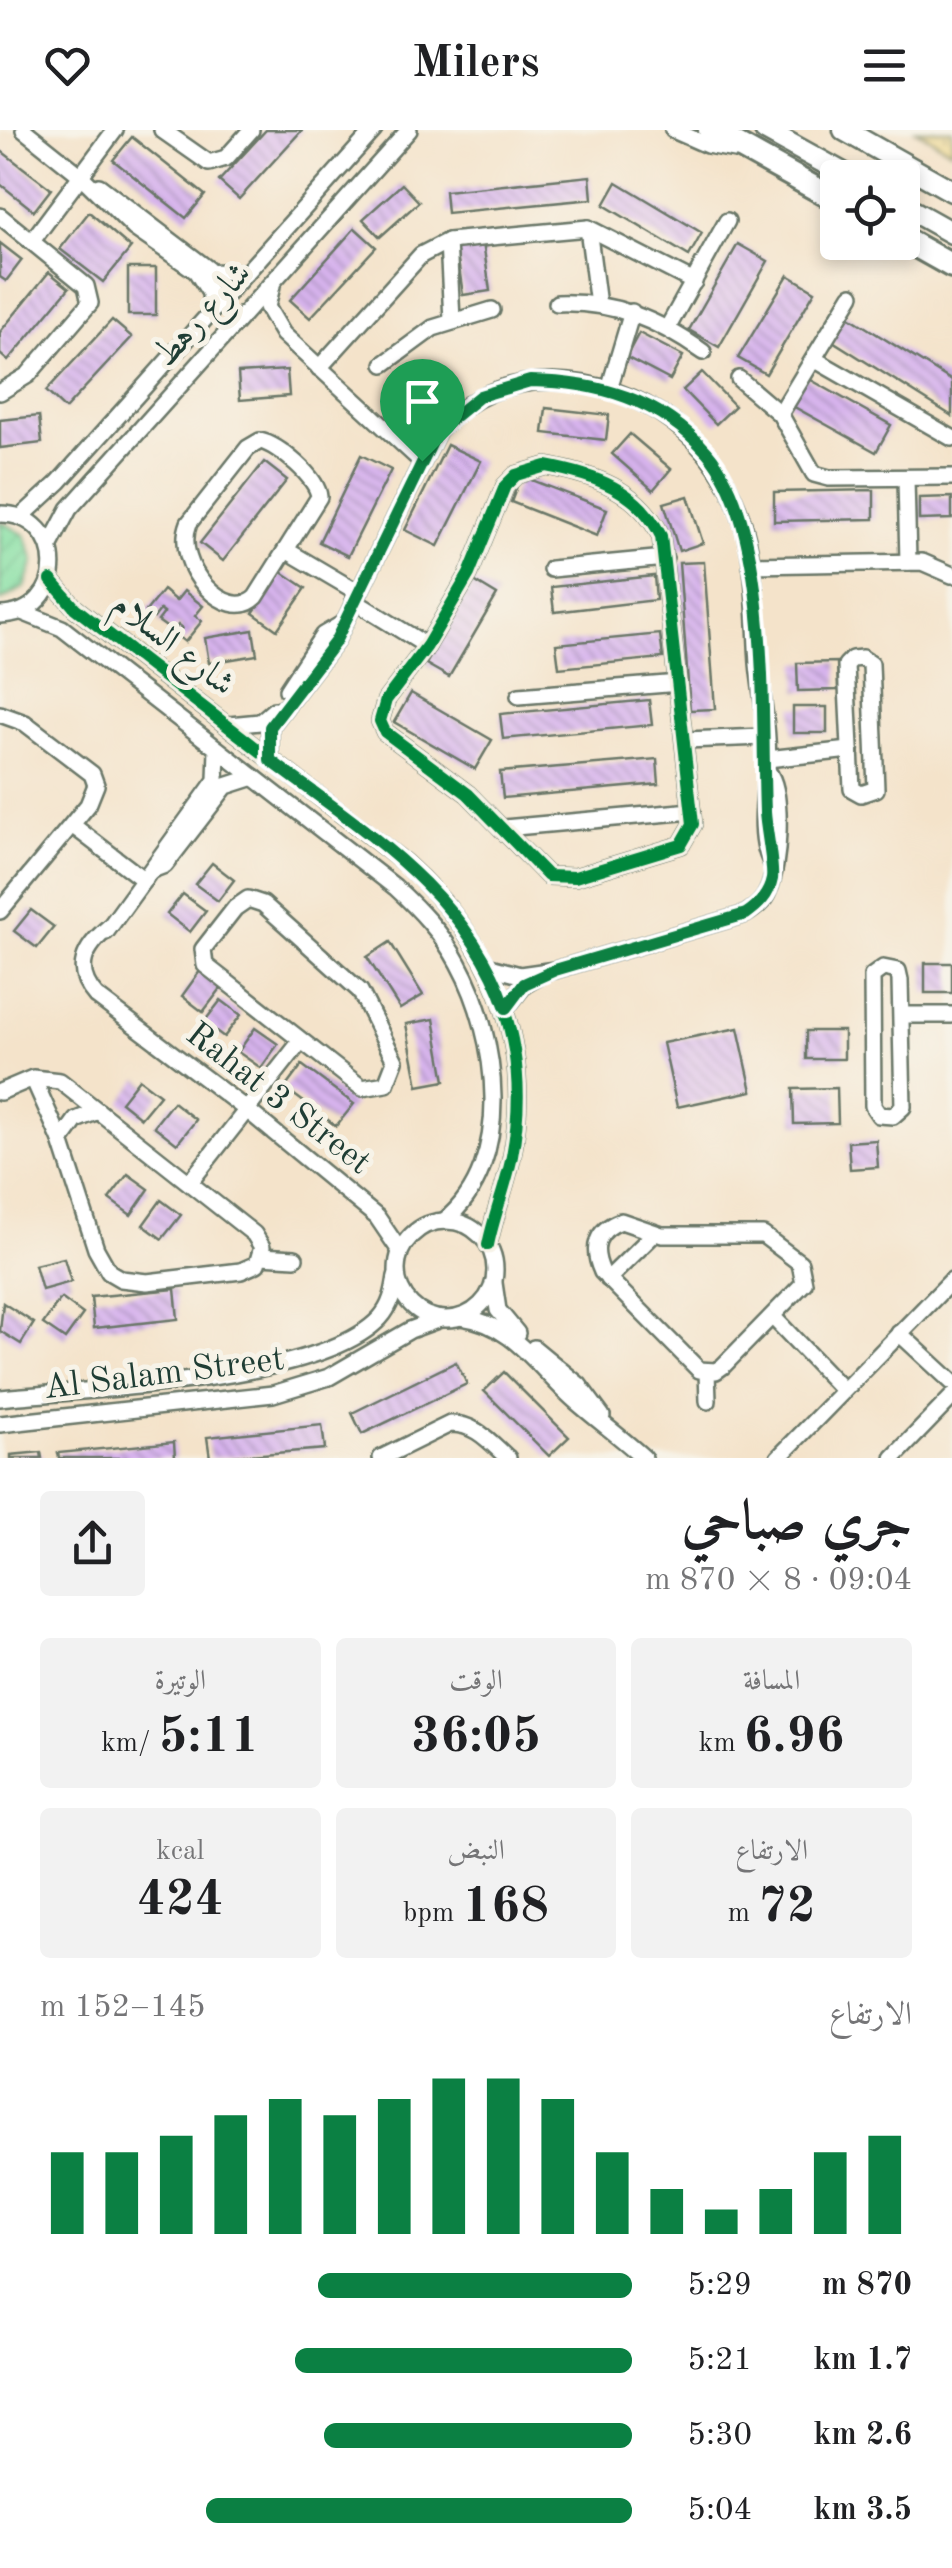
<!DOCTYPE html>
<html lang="ar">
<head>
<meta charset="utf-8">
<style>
  body { margin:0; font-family:"Old Standard TT",Amiri,serif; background:#f2f2f2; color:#202124; direction:rtl; height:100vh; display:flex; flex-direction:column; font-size:38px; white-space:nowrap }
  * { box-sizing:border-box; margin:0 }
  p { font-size:32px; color:#757577 }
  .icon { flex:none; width:55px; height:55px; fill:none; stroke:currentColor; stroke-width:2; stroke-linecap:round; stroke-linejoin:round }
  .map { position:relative; height:1328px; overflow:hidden; direction:ltr }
  .panel { display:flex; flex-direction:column; background:#fff; flex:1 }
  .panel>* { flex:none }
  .controls { position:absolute; left:820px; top:30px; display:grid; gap:20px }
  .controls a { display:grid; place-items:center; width:100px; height:100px; border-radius:10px; background:#fff; box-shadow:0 5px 15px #0003; font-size:50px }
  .pin { position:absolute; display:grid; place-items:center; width:85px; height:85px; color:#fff; margin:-102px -42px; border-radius:50% 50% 50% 0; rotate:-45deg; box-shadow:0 0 10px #0007 }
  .pin .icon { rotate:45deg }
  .round { display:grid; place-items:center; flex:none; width:105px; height:105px; border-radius:10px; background:#f2f2f2 }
  .head { display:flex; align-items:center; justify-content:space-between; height:170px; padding:0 40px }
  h1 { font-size:55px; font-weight:800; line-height:75px }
  .metrics { display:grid; grid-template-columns:repeat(3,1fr); gap:15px; height:170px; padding:10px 40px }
  .metrics div { display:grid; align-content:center; border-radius:10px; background:#f2f2f2; text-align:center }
  .metrics b { font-size:50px; font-weight:800 }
  .metrics small { font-size:28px; font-weight:400 }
  .metrics p { font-size:28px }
  .chart { height:280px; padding:20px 40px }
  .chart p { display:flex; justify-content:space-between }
  .chart svg { width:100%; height:180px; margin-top:10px; stroke:#0b8043; stroke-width:6 }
  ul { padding:0 40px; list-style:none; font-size:32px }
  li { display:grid; grid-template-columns:160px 120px 1fr; align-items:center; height:75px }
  li i { height:25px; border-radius:12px; background:#0b8043 }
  header { display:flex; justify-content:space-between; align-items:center; height:130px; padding:0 40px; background:#fff; font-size:45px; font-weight:800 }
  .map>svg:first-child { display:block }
  .sand { fill:url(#sand-dots); stroke:#868c69; stroke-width:2.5 }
  .garden { fill:url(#garden-furrows); stroke:#548e6c; stroke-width:2.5 }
  .building { fill:url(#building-back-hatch) }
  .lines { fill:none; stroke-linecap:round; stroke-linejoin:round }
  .minor-casing { stroke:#6a7768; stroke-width:20 }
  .major-casing { stroke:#6a7768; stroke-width:25 }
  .highway-casing { stroke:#6a7768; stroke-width:28 }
  .minor { stroke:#fff; stroke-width:15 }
  .major { stroke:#fff; stroke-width:20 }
  .highway { stroke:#fff; stroke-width:22 }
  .cycleway-casing { stroke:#f7f3e8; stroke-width:19 }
  .cycleway { stroke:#00873e; stroke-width:12 }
  .route-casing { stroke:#fff; stroke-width:20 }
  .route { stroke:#0b8043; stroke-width:12 }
  .labels { text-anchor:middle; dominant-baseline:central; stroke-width:10; stroke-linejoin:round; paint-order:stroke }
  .street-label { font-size:35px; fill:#1f3d34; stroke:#f7f3e8 }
</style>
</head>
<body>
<header><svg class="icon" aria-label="menu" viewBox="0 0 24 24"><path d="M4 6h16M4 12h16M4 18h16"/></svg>Milers<svg class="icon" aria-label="heart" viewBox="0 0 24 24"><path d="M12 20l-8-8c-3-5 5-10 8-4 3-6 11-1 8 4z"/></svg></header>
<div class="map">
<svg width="952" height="1328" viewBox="0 0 952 1328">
  <defs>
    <pattern id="sand-dots" width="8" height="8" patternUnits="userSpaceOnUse" patternTransform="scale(2.5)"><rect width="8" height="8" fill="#eeda9e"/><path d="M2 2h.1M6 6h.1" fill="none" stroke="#ccbc89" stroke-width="1.8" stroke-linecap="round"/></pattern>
    <pattern id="garden-furrows" width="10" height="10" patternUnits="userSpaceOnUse" patternTransform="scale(2.5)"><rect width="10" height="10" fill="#88e0a5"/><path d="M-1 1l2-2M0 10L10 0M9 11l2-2" fill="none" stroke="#75c18f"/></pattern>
    <pattern id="building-back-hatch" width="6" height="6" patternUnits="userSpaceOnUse" patternTransform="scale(2.5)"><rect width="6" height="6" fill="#d7b3ed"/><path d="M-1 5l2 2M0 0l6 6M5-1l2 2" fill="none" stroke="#ae93c1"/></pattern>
  </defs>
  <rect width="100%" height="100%" fill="#f7f3e8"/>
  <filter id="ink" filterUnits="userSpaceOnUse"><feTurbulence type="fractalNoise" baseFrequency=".01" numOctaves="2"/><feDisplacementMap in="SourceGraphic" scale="20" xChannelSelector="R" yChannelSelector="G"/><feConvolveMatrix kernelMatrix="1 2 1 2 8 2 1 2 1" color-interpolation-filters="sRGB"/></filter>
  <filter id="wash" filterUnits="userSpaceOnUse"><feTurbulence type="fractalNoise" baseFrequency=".0048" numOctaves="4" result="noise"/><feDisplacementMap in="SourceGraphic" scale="40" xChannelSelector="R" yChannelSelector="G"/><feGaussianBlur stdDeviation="2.25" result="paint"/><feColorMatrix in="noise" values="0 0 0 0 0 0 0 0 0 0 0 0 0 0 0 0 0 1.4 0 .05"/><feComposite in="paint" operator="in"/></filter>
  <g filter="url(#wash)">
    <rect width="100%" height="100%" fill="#f4e3ca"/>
    <path class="sand" d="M916 0H952V21Z"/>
    <path class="garden" d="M0 391 25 405 34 431 25 457 0 471Z"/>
    <g id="blocks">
      <g class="building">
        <path d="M266 0H302L239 69 219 51Z"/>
        <path d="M132 7 205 65 186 88 113 30Z"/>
        <path d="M0 20 51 59 34 81 0 54Z"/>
        <path d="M590 46 592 69 447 83 445 61Z"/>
        <path d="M617 52 702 103 689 126 604 75Z"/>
        <path d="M402 54 419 72 380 107 363 89Z"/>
        <path d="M89 82 131 118 103 152 60 119Z"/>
        <path d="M355 98 376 117 310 188 290 170Z"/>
        <path d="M483 112 490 161 463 165 456 116Z"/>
        <path d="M0 113 22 130 6 151 0 147Z"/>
        <path d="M738 114 768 131 719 217 689 200Z"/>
        <rect x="128" y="138" width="28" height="47"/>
        <path d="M49 142 69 158 8 231 0 224V202Z"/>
        <path d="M788 145 815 161 766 244 738 228Z"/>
        <path d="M843 183 952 251V286L828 208Z"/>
        <path d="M112 190 132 207 65 279 46 261Z"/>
        <path d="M639 203 683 226 670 250 626 227Z"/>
        <path d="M287 240 289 266 240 270 238 243Z"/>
        <path d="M702 242 735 276 716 294 683 260Z"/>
        <path d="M804 246 891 295 876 322 789 274Z"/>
        <path d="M546 278 609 285 606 310 543 303Z"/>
        <path d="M39 286 42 313 0 318V290Z"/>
        <path d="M630 304 671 339 653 360 612 324Z"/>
        <path d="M447 315 481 331 438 416 405 400Z"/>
        <path d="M361 325 391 340 348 426 319 412Z"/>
        <path d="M264 332 287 350 223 431 200 413Z"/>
        <path d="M521 346 607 379 597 406 511 372Z"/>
        <path d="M874 360V389L774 391V362Z"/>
        <path d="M688 366 703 413 679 421 664 373Z"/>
        <path d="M952 367V389L919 390V368Z"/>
        <path d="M704 432 715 579 690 580 679 433Z"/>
        <path d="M282 442 306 458 277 500 253 483Z"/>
        <path d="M654 446 656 470 554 482 551 457Z"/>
        <path d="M474 451 497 465 449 547 426 534Z"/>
        <path d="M163 460 176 471 184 461 203 476 195 486 202 491 185 512 176 505 182 498 178 495 173 502 158 491 164 483 160 480 154 488 146 481Z"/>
        <path d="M253 500 257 525 209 533 205 508Z"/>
        <path d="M660 504 663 528 559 538 556 514Z"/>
        <path d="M837 532 838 560 798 561 797 533Z"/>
        <path d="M411 563 492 610 475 639 394 592Z"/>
        <path d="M649 570 652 595 503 609 500 584Z"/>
        <rect x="793" y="577" width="34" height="26"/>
        <path d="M657 629 659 654 503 668 500 642Z"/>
        <path d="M212 733 234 750 218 771 195 754Z"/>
        <path d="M183 764 206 781 190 802 167 784Z"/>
        <path d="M31 780 54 797 37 818 14 801Z"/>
        <path d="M390 812 423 865 400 879 367 827Z"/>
        <rect x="925" y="833" width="27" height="30"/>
        <path d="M200 841 222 857 203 882 182 866Z"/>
        <path d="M221 870 241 885 224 907 204 892Z"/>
        <path d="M434 889 445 951 418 956 406 894Z"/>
        <path d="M255 898 278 914 261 938 238 922Z"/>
        <path d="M738 898 752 961 677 977 663 913Z"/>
        <rect x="806" y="901" width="38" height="28"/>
        <path d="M302 935 354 974 336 996 285 958Z"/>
        <path d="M139 949 160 965 141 988 121 972Z"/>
        <path d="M837 958 838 993 794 994 793 959Z"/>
        <path d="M173 972 196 990 177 1014 154 996Z"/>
        <path d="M876 1010 878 1037 850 1039 848 1012Z"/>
        <path d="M128 1044 149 1059 131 1085 109 1069Z"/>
        <path d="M161 1070 181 1085 162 1109 143 1095Z"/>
        <path d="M64 1128 71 1152 42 1160 35 1135Z"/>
        <path d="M175 1159 178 1189 94 1198 91 1167Z"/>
        <path d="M61 1168 83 1184 65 1209 43 1194Z"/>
        <path d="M3 1173 34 1193 21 1214 0 1201Z"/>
        <path d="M456 1232 467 1254 362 1304 352 1283Z"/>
        <path d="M504 1242 569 1307 549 1326 484 1261Z"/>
        <path d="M322 1295 325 1319 210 1328 207 1307Z"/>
        <path d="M174 1312 175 1328H59L58 1323Z"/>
        <path d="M41 1322 42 1328H11V1325Z"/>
      </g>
    </g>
  </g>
  <g filter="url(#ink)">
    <use href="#blocks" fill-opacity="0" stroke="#6a7768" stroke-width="2.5"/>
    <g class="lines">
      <g class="minor-casing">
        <g id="minor">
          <path d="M24 0 79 44 134 98 196 141 210 163 211 179"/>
          <path d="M162 0 209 33 226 28 251 0"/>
          <path d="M673 0 707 15 735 20"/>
          <path d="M99 56 212 142 246 143"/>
          <path d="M0 86 86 156 90 173 28 245 0 262"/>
          <path d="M588 98 598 175"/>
          <path d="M32 111 115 0"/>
          <path d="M448 111 452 190"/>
          <path d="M272 156 267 177 283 204 421 331"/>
          <path d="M557 173C614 171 658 190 703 222"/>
          <path d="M668 197 727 91"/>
          <path d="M814 229 952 308"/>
          <path d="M384 234 433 198 492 180"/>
          <path d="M319 238 421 125 448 111 588 98 694 152"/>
          <path d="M739 249 780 284 814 344 829 348 952 347"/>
          <path d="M609 259 632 182"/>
          <path d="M780 284 852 165"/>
          <path d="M260 311C279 315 318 348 319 367L256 467C228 495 172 436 189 393L248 318Z"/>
          <path d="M546 336C595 345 638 360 661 406L693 694 681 715 575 747 548 746 468 664 385 602 380 591 386 570 427 516 469 444 505 356 516 345Z"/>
          <path d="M906 349 908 432"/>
          <path d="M0 384C69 384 69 484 0 485"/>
          <path d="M21 387 59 352 374 0"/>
          <path d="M50 415 69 379 409 0"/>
          <path d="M286 420 359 463"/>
          <path d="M751 435 922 432 952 445"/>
          <path d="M551 439 665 428"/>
          <path d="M51 450 75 478 405 733C491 810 534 910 512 1026 506 1056 494 1085 488 1115"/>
          <path d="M354 471 427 516"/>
          <path d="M22 482 62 498 395 757C420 780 442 803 458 833 498 906 516 1033 444 1091"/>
          <path d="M862 528 871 534 876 659 861 664 852 659 846 535 852 529Z"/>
          <path d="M287 560 323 505 340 495"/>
          <path d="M519 566 679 553"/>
          <path d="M0 584 25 593 92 644 96 655 88 675 0 781"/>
          <path d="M229 595 260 592 274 580"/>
          <path d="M685 610 764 607"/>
          <path d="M270 629V597L335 512 438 300C471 266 506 251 553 251 642 252 720 311 744 397 756 440 755 488 758 533 761 566 770 605 767 639 765 665 757 712 773 735"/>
          <path d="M767 629 850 620"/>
          <path d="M72 695 144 750"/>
          <path d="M504 698 692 681"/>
          <path d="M152 740 165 735 226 656 254 647"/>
          <path d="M248 769 263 774 360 861 395 931 386 954 362 958 205 835 203 819 235 778Z"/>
          <path d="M109 797C85 817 72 839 96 866L247 980 377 1087 400 1121"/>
          <path d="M106 802 216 650 217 619"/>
          <path d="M490 837 520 845 555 840 746 784C755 778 764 772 768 761 779 739 784 661 768 642"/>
          <path d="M883 838 898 841 900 850 903 977 893 986 879 985 873 976 872 846Z"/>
          <path d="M506 878 524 855 538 847"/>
          <path d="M902 885H952"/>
          <path d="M0 962 33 948 60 951 254 1104 262 1117 257 1134 241 1141 147 1152 121 1149 109 1142 96 1119 61 1011 33 948"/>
          <path d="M61 1011 76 990 98 981"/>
          <path d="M190 1052 301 911"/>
          <circle cx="446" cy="1140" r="49"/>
          <path d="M621 1091 662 1105H763L800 1133 804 1153 723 1236 716 1241 699 1240 602 1142C591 1118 596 1100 621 1091Z"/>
          <path d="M261 1126 295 1128"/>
          <path d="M608 1149 654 1104"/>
          <path d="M494 1153 498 1180 517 1203"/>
          <path d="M461 1187C515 1194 539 1240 578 1273 600 1292 622 1308 644 1328"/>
          <path d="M773 1187 843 1260"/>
          <path d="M899 1203 952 1252"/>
          <path d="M534 1218 579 1255 602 1286"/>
          <path d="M707 1242 708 1271"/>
          <path d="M0 1268C88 1259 321 1252 380 1188 391 1176 394 1161 396 1146"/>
          <path d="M0 1294 273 1264 329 1247 410 1200 440 1189"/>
          <path d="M381 1328 450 1294C475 1293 490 1312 508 1328"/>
          <path d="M778 1328 952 1150"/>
          <path d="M893 1328 952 1267"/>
        </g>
      </g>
      <g class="major-casing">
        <g id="major">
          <path d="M765 0 852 48"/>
          <path d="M844 0 952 61"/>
          <path d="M902 75 952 103"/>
        </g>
      </g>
      <g class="highway-casing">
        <g id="highway">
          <path d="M710 0 838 71"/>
          <path d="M902 108 952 136"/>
        </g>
      </g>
      <use href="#minor" class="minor"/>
      <use href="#major" class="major"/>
      <use href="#highway" class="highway"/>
      <g class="cycleway-casing">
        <g id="cycleway">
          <path d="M546 336C595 345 638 360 661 406L693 694 681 715 575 747 548 746 468 664 385 602 380 591 386 570 427 516 469 444 505 356 516 345Z"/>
          <path d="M51 450 75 478 405 733C491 810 534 910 512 1026 506 1056 494 1085 488 1115"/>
        </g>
      </g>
      <use href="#cycleway" class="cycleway"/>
    </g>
  </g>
  <g class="lines" filter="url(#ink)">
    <g class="route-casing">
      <path id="route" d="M530 251C598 252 660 269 707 322 772 397 761 587 765 682 766 700 774 737 772 749 769 765 759 775 746 784L555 840 524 854 506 878C466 762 364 701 270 630V597L335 512 438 300 480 266Z"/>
    </g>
    <use href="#route" class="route"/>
  </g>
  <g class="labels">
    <g class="street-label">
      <text transform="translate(203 185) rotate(-48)">شارع رهط</text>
      <text transform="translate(173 515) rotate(38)">شارع السلام</text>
      <text transform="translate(278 969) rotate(38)">Rahat 3 Street</text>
      <text transform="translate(164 1244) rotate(-7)">Al Salam Street</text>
    </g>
  </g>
</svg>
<div class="controls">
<a><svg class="icon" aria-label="locate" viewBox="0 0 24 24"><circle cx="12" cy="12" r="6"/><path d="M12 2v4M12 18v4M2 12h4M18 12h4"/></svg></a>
</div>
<div class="pin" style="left:422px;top:331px;background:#1e9e55"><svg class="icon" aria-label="arrive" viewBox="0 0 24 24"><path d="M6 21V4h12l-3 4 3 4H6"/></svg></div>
</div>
<section class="panel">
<div class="head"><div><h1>جري صباحي</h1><p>09:04 · 8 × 870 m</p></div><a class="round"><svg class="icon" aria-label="share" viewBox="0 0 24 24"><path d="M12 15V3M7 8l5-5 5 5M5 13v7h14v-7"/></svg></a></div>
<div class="metrics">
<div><p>المسافة</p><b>6.96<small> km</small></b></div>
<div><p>الوقت</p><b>36:05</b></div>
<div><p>الوتيرة</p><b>5:11<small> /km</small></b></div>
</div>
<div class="metrics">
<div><p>الارتفاع</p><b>72<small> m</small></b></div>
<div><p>النبض</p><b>168<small> bpm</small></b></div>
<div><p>kcal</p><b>424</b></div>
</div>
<div class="chart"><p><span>الارتفاع</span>145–152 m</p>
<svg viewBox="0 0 160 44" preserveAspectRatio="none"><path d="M5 44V24M15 44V24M25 44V20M35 44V15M45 44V11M55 44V15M65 44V11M75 44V6M85 44V6M95 44V11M105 44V24M115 44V33M125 44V38M135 44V33M145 44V24M155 44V20"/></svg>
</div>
<ul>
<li><b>870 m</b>5:29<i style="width:53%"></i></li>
<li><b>1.7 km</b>5:21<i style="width:57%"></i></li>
<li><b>2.6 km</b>5:30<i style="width:52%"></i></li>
<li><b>3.5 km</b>5:04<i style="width:72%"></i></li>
</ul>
</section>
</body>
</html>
